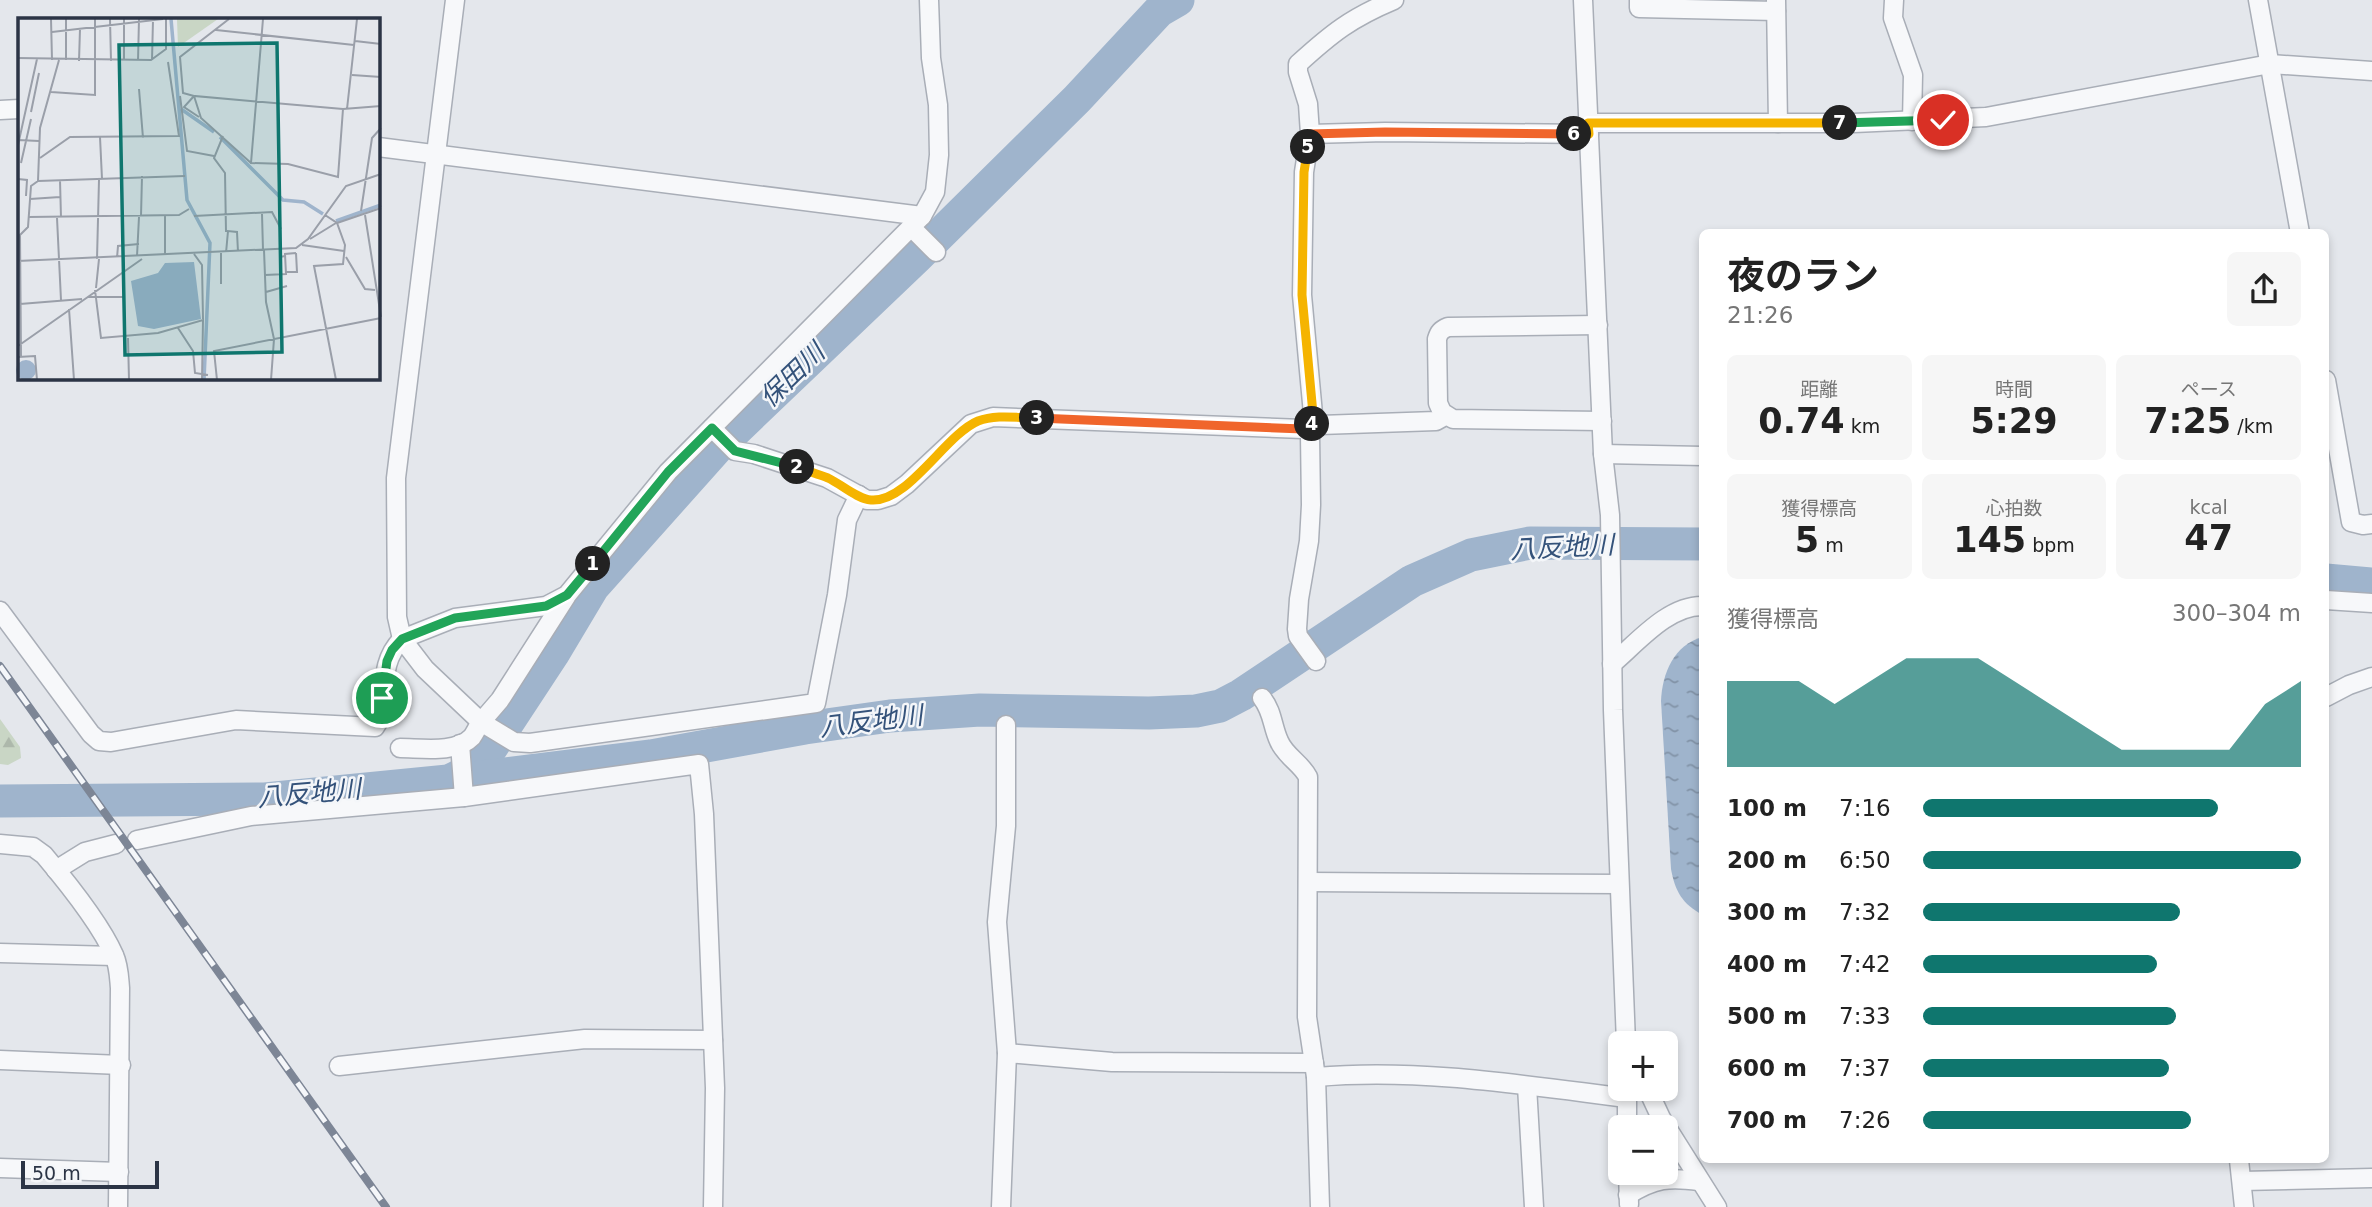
<!DOCTYPE html>
<html lang="ja">
<head>
<meta charset="utf-8">
<style>
  body { margin:0; font-family:"DejaVu Sans","Noto Sans JP",sans-serif; background:#f6f6f6; color:#222; height:100vh; display:flex; flex-direction:column; font-size:26px; white-space:nowrap }
  * { box-sizing:border-box; margin:0 }
  p { font-size:23px; color:#767676 }
  .icon { flex:none; width:38px; height:38px; fill:none; stroke:currentColor; stroke-width:2; stroke-linecap:round; stroke-linejoin:round }
  .map { position:relative; flex:1; overflow:hidden }
  .details { position:absolute; left:1699px; top:229px; width:630px; height:934px; display:flex; flex-direction:column; background:#fff; border-radius:10px; box-shadow:0 4px 10px #0003 }
  .details>* { flex:none }
  .tools { position:absolute; left:1608px; top:1031px; display:grid; gap:14px }
  .tools a { display:grid; place-items:center; width:70px; height:70px; border-radius:10px; background:#fff; box-shadow:0 4px 10px #0003; font-size:35px }
  .scale { position:absolute; left:21px; bottom:18px; width:138px; box-sizing:border-box; padding-left:7px; border:4px solid #2b3445; border-top:0; font-size:19px; line-height:24px; white-space:nowrap; color:#2b3445; -webkit-text-stroke:5px #f4f6f9; paint-order:stroke }
  .pin { position:absolute; display:grid; place-items:center; width:60px; height:60px; color:#fff; margin:-30px; border:4px solid #fff; border-radius:50%; box-shadow:0 2px 7px #0007 }
  .km { position:absolute; width:35px; height:35px; margin:-18px; border-radius:50%; background:#222; color:#fff; font-size:19px; line-height:35px; text-align:center }
  .round { display:grid; place-items:center; flex:none; width:74px; height:74px; border-radius:10px; background:#f6f6f6 }
  .head { display:flex; align-items:center; justify-content:space-between; height:119px; padding:0 28px }
  h1 { font-size:38px; font-weight:700; line-height:52px }
  .figures { display:grid; grid-template-columns:repeat(3,1fr); gap:10px; height:119px; padding:7px 28px }
  .figures div { display:grid; align-content:center; border-radius:10px; background:#f6f6f6; text-align:center }
  .figures b { font-size:35px; font-weight:700 }
  .figures small { font-size:19px; font-weight:400 }
  .figures p { font-size:19px }
  .chart { height:196px; padding:14px 28px }
  .chart p { display:flex; justify-content:space-between }
  .chart svg { width:100%; height:126px; margin-top:7px; fill:#0f766e; opacity:.7 }
  ul { padding:0 28px; list-style:none; font-size:23px }
  li { display:grid; grid-template-columns:112px 84px 1fr; align-items:center; height:52px }
  li i { height:18px; border-radius:9px; background:#0f766e }
  .map>svg:first-child { display:block }
  .forest { fill:url(#forest-firs) }
  .water { fill:url(#water-ripples) }
  .lines { fill:none; stroke-linecap:round; stroke-linejoin:round }
  .river { stroke:#9fb4cc; stroke-width:33 }
  .minor-casing { stroke:#a9aeb7; stroke-width:21 }
  .minor { stroke:#f7f8fa; stroke-width:18 }
  .rail-casing { stroke:#7d8696; stroke-width:8 }
  .rail { stroke:#f4f6f9; stroke-width:5; stroke-dasharray:16; stroke-linecap:butt }
  .split-1-casing { stroke:#fff; stroke-width:14 }
  .split-2-casing { stroke:#fff; stroke-width:14 }
  .split-3-casing { stroke:#fff; stroke-width:14 }
  .split-4-casing { stroke:#fff; stroke-width:14 }
  .split-5-casing { stroke:#fff; stroke-width:14 }
  .split-6-casing { stroke:#fff; stroke-width:14 }
  .split-7-casing { stroke:#fff; stroke-width:14 }
  .split-8-casing { stroke:#fff; stroke-width:14 }
  .split-1 { stroke:#22a559; stroke-width:9 }
  .split-2 { stroke:#22a559; stroke-width:9 }
  .split-3 { stroke:#f5b400; stroke-width:9 }
  .split-4 { stroke:#f0652b; stroke-width:9 }
  .split-5 { stroke:#f5b400; stroke-width:9 }
  .split-6 { stroke:#f0652b; stroke-width:9 }
  .split-7 { stroke:#f5b400; stroke-width:9 }
  .split-8 { stroke:#22a559; stroke-width:9 }
  .labels { text-anchor:middle; dominant-baseline:central; stroke-width:5; stroke-linejoin:round; paint-order:stroke }
  .water-label { font-size:26px; font-style:italic; fill:#34527a; stroke:#f4f6f9 }
  .inset-river { fill:none; stroke:#9fb4cc; stroke-width:3.5 }
  .inset-road { fill:none; stroke:#9a9fa9; stroke-width:2 }
  .view { fill:#0f766e; fill-opacity:0.15; stroke:#0f766e; stroke-width:3.5 }
  .inset-edge { fill:none; stroke:#2b3445; stroke-width:3.5 }
</style>
</head>
<body>
<div class="map">
<svg width="2372" height="1207" viewBox="0 0 2372 1207">
  <defs>
    <pattern id="forest-firs" width="22" height="20" patternUnits="userSpaceOnUse" patternTransform="scale(1.75)"><rect width="22" height="20" fill="#c9d6c5"/><path d="M5 1l3.5 6h-7zM16 11l3.5 6h-7z" fill="#adb8ab"/></pattern>
    <pattern id="water-ripples" width="26" height="14" patternUnits="userSpaceOnUse" patternTransform="scale(1.75)"><rect width="26" height="14" fill="#9fb4cc"/><path d="M2 4q2-2 4 0t4 0M15 11q2-2 4 0t4 0" fill="none" stroke="#8293a7"/></pattern>
  </defs>
  <rect width="100%" height="100%" fill="#e4e7ec"/>
  <path class="forest" d="M0 719 20 747 21 758 8 765 0 764Z"/>
  <path class="water" d="M1703 637V915C1682 904 1675 891 1671 869L1661 701C1662 674 1674 644 1703 637Z"/>
  <g class="lines">
    <g class="river">
      <path d="M2326 580 2372 584"/>
      <path d="M453 779 480 765 553 654 593 587 717 448 917 257 1077 99 1159 11 1178 0"/>
      <path d="M0 801 265 799 448 781 651 756 805 728 890 716 980 710 1149 713 1196 711 1220 706 1241 695 1412 581 1471 555 1530 543 1703 544"/>
    </g>
    <g class="minor-casing">
      <g id="minor">
        <path d="M455 0 396 478 397 617 402 639 455 618 546 606 567 595 668 472 922 216"/>
        <path d="M1583 0 1603 454 1610 515 1613 710 1626 1043"/>
        <path d="M1639 0V8L1776 11"/>
        <path d="M1776 0 1778 123"/>
        <path d="M1894 0 1893 18 1913 75 1912 121"/>
        <path d="M2258 0 2300 233"/>
        <path d="M0 110 19 109"/>
        <path d="M1588 123H1854L1986 117 2270 64 2372 71"/>
        <path d="M1310 134 1385 132 1589 134"/>
        <path d="M378 147 922 216 935 192 939 155 938 105 931 58 929 0"/>
        <path d="M911 227 936 252"/>
        <path d="M1598 325 1448 327C1441 330 1439 332 1437 339L1438 403 1442 412 1453 419 1602 421"/>
        <path d="M2326 380 2351 522 2363 525 2372 524"/>
        <path d="M712 428 735 451 754 454 827 478 867 500H878L891 496 907 484 971 424 993 417 1303 429 1320 425 1436 421 1445 416"/>
        <path d="M1603 454 1703 456"/>
        <path d="M2326 600 2372 603"/>
        <path d="M0 611 91 734 99 741 111 742 236 720 375 727C393 702 373 669 402 639L425 669 481 722 500 700 566 597"/>
        <path d="M1316 661 1298 636 1297 629 1299 599 1309 541 1311 505 1310 435 1313 414 1302 295 1304 172 1310 134 1308 104 1298 72V64C1332 33 1351 18 1394 0"/>
        <path d="M1612 664C1637 643 1668 605 1703 606"/>
        <path d="M2326 697 2349 685 2372 677"/>
        <path d="M1262 698C1273 712 1272 726 1279 741 1285 756 1301 763 1308 777L1307 1017 1316 1077 1320 1207"/>
        <path d="M460 744 464 797"/>
        <path d="M400 748C421 748 456 754 472 737 475 733 478 726 481 722L514 742 530 743 816 703 837 595 847 520 859 495"/>
        <path d="M137 840 251 816 464 797 699 764 704 814 715 1088 713 1207"/>
        <path d="M0 844 33 847 44 855C65 880 101 925 114 955 119 966 119 977 120 988L118 1207"/>
        <path d="M56 870 85 852 116 844"/>
        <path d="M1308 882 1619 884"/>
        <path d="M0 953 114 956"/>
        <path d="M1007 1053 1112 1062 1314 1063"/>
        <path d="M0 1060 121 1065"/>
        <path d="M339 1066 585 1039 713 1040"/>
        <path d="M1316 1077C1420 1068 1523 1085 1627 1098"/>
        <path d="M1527 1086 1534 1207"/>
        <path d="M1647 1088 1661 1118 1717 1207"/>
        <path d="M1627 1089V1127"/>
        <path d="M2239 1160 2244 1207"/>
        <path d="M0 1168 119 1172"/>
        <path d="M1628 1172 1629 1204"/>
        <path d="M2242 1181 2372 1178"/>
        <path d="M1628 1195C1655 1178 1669 1177 1699 1181"/>
        <path d="M1001 1207 1007 1053 997 922 1006 826V725"/>
      </g>
    </g>
    <use href="#minor" class="minor"/>
    <g class="rail-casing">
      <path id="rail" d="M0 666 386 1207"/>
    </g>
    <use href="#rail" class="rail"/>
  </g>
  <g class="lines">
    <g class="split-1-casing">
      <path id="split-1" d="M382 698 387 661 392 650 402 639 455 618 546 606 567 595 593 564"/>
    </g>
    <g class="split-2-casing">
      <path id="split-2" d="M593 564 668 472 712 428 735 451 797 467"/>
    </g>
    <g class="split-3-casing">
      <path id="split-3" d="M797 467C807 471 818 474 828 478 841 484 857 499 871 500 908 503 945 435 978 421 996 414 1018 418 1037 418"/>
    </g>
    <g class="split-4-casing">
      <path id="split-4" d="M1037 418 1303 429 1311 427 1312 424"/>
    </g>
    <g class="split-5-casing">
      <path id="split-5" d="M1308 147 1304 172 1302 295 1313 414 1312 424"/>
    </g>
    <g class="split-6-casing">
      <path id="split-6" d="M1308 147 1310 134 1385 132 1574 134"/>
    </g>
    <g class="split-7-casing">
      <path id="split-7" d="M1574 134H1589L1588 123H1840"/>
    </g>
    <g class="split-8-casing">
      <path id="split-8" d="M1840 123 1943 120"/>
    </g>
    <use href="#split-1" class="split-1"/>
    <use href="#split-2" class="split-2"/>
    <use href="#split-3" class="split-3"/>
    <use href="#split-4" class="split-4"/>
    <use href="#split-5" class="split-5"/>
    <use href="#split-6" class="split-6"/>
    <use href="#split-7" class="split-7"/>
    <use href="#split-8" class="split-8"/>
  </g>
  <g class="labels">
    <g class="water-label">
      <text transform="translate(792 375) rotate(-44)">保田川</text>
      <text transform="translate(1562 547) rotate(-3)">八反地川</text>
      <text transform="translate(871 721) rotate(-7)">八反地川</text>
      <text transform="translate(309 793) rotate(-5)">八反地川</text>
    </g>
  </g>
  <g transform="translate(18 18)">
    <rect width="362" height="362" fill="#e4e7ec"/>
    <path d="M159 1H200L160 29Z" fill="#c9d6c5"/>
    <path d="M176 244 183 301 136 311 120 308 113 263 140 255 147 245ZM-2 352a10 10 0 1 1 20 0a10 10 0 1 1-20 0Z" fill="#9fb4cc"/>
    <path class="inset-river" d="M153 1 169 182 192 225 186 362M163 91 196 114M202 119 265 182 286 184 305 196M318 203 363 187"/>
    <path class="inset-road" d="M33 1 34 42M92 1 93 43M245 1 233 145 270 146 320 159 325 91M198 12 336 27M34 14 145 1M337 23 363 26M0 40 133 42 148 31V1M48 42V1M134 42 135 2M61 43 62 11M106 43V1M120 43 121 1M334 57 363 59M121 71 125 120M33 74 77 77V1M162 78 169 133 196 138M176 78 165 75 162 39 211 1M176 78 166 89 181 99M329 91 339 1M13 94 21 55M205 118 196 140 207 155 208 214M82 119 84 161M0 122 21 123M0 127 19 41M22 140 52 119 161 118 150 44M3 145 13 101M233 145 183 100 176 78 325 91 363 88M0 161 9 162 8 178M42 162 43 200M20 163 167 158M12 181 42 179M343 193 354 120 363 110M244 196 245 232M147 197V237M307 197 319 205 327 227 325 246 296 248 318 362M347 197 363 299M123 198 124 158M176 198 254 194 263 211M11 199 161 197 171 191M39 200 43 282M319 205 363 190M292 221 318 205M284 227 326 233M246 232 248 284 256 321 253 362M208 235 210 213 219 214 220 234M176 236 184 247 185 301M119 238 121 199M328 239 347 271 357 272M99 240 100 228 121 226M79 241 81 162M0 243 278 230 290 221 328 168 363 156M268 254H279L278 235M262 256V239L267 238M247 257 268 256 267 236 278 235M203 266V235M78 270 81 241M77 272 83 320 140 315 185 302 184 362M248 274 269 268M70 279H105M2 286 64 281M51 291 56 362M160 310 175 333 177 355 190 357M110 320 111 362M0 328 124 241M3 338 2 217 10 209 13 168 20 163 22 110 41 42M0 339 17 338 19 362M199 362 196 333 363 300"/>
    <path class="view" d="M259 25 264 334 107 337 101 27Z"/>
    <rect width="362" height="362" class="inset-edge"/>
  </g>
</svg>
<div class="tools">
<a>+</a>
<a>−</a>
</div>
<div class="scale">50 m</div>
<div class="pin" style="left:382px;top:698px;background:#1e9e55"><svg class="icon" aria-label="arrive" viewBox="0 0 24 24"><path d="M6 21V4h12l-3 4 3 4H6"/></svg></div>
<div class="pin" style="left:1943px;top:120px;background:#d93025"><svg class="icon" aria-label="check" viewBox="0 0 24 24"><path d="M5 12l5 5 9-10"/></svg></div>
<b class="km" style="left:593px;top:564px">1</b>
<b class="km" style="left:797px;top:467px">2</b>
<b class="km" style="left:1037px;top:418px">3</b>
<b class="km" style="left:1312px;top:424px">4</b>
<b class="km" style="left:1308px;top:147px">5</b>
<b class="km" style="left:1574px;top:134px">6</b>
<b class="km" style="left:1840px;top:123px">7</b>
<section class="details">
<div class="head"><div><h1>夜のラン</h1><p>21:26</p></div><a class="round"><svg class="icon" aria-label="share" viewBox="0 0 24 24"><path d="M12 15V3M7 8l5-5 5 5M5 13v7h14v-7"/></svg></a></div>
<div class="figures">
<div><p>距離</p><b>0.74<small> km</small></b></div>
<div><p>時間</p><b>5:29</b></div>
<div><p>ペース</p><b>7:25<small> /km</small></b></div>
</div>
<div class="figures">
<div><p>獲得標高</p><b>5<small> m</small></b></div>
<div><p>心拍数</p><b>145<small> bpm</small></b></div>
<div><p>kcal</p><b>47</b></div>
</div>
<div class="chart"><p><span>獲得標高</span>300–304 m</p>
<svg viewBox="0 0 160 44" preserveAspectRatio="none"><path d="M0 44V14L10 14L20 14L30 22L40 14L50 6L60 6L70 6L80 14L90 22L100 30L110 38L120 38L130 38L140 38L150 22L160 14V44z"/></svg>
</div>
<ul>
<li><b>100 m</b>7:16<i style="width:78%"></i></li>
<li><b>200 m</b>6:50<i style="width:100%"></i></li>
<li><b>300 m</b>7:32<i style="width:68%"></i></li>
<li><b>400 m</b>7:42<i style="width:62%"></i></li>
<li><b>500 m</b>7:33<i style="width:67%"></i></li>
<li><b>600 m</b>7:37<i style="width:65%"></i></li>
<li><b>700 m</b>7:26<i style="width:71%"></i></li>
</ul>
</section>
</div>
</body>
</html>
